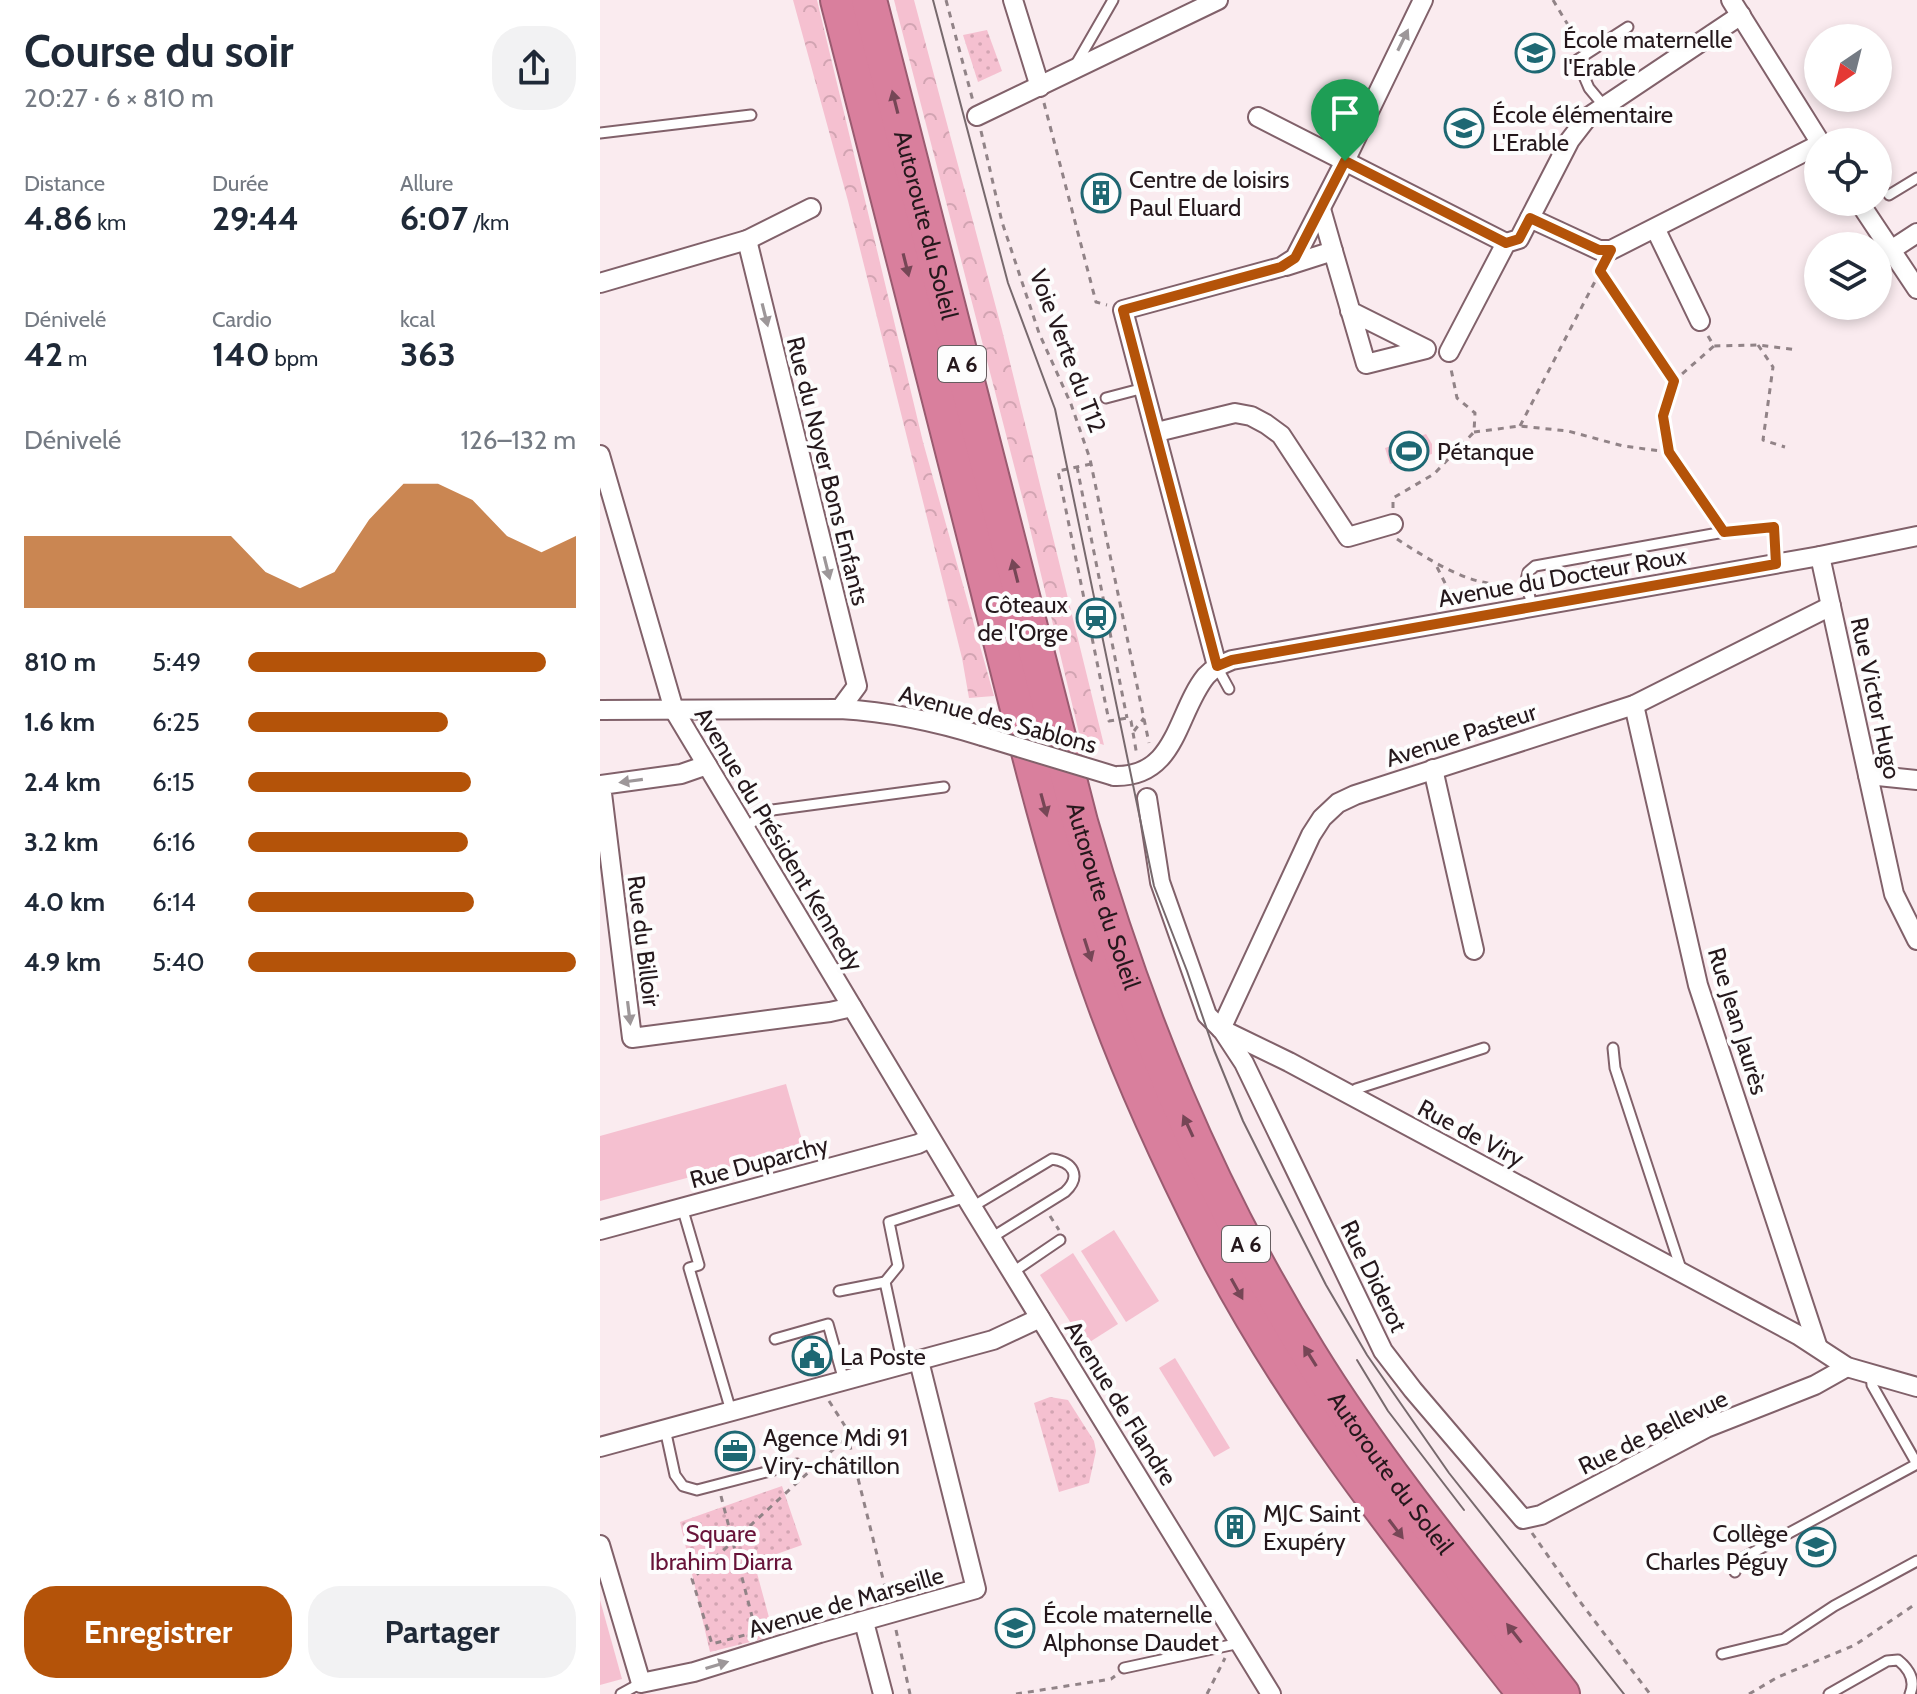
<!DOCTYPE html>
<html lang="fr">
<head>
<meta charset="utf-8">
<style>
  body { margin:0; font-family:Cabin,sans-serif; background:#f2f2f3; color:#1f2937; height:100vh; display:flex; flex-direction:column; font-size:30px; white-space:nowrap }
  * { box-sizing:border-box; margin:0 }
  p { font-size:26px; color:#747a83 }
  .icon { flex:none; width:44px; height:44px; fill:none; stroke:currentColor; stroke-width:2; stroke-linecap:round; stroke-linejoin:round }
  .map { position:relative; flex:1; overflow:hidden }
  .sheet { display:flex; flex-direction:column; background:#fff; width:600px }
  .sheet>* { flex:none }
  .needle { width:52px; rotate:215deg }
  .fabs { position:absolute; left:1204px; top:24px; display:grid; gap:16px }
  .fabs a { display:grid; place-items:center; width:88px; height:88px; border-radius:50%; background:#fff; box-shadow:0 4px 12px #0003; font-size:40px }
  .pin { position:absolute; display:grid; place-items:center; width:68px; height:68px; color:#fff; margin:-82px -34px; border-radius:50% 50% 50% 0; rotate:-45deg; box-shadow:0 0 8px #0007 }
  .pin .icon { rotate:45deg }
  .round { display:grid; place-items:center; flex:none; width:84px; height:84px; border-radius:32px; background:#f2f2f3 }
  .overview { display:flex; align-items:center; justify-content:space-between; height:136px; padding:0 24px }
  h1 { font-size:44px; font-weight:800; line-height:60px }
  .figures { display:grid; grid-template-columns:repeat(3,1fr); gap:12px; height:136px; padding:8px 24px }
  .figures div { display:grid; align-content:center }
  .figures b { font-size:34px; font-weight:800 }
  .figures small { font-size:22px; font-weight:400 }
  .figures p { font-size:22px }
  .chart { height:224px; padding:16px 24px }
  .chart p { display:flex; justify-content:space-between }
  .chart svg { width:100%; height:144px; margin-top:8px; fill:#b45309; opacity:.7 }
  .cta { display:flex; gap:16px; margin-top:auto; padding:16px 24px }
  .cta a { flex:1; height:92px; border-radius:32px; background:#b45309; color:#fff; font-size:32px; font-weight:800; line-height:92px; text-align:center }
  .cta a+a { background:#f2f2f3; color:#1f2937 }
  ul { padding:0 24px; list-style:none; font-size:26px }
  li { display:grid; grid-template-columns:128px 96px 1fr; align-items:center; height:60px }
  li i { height:20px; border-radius:10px; background:#b45309 }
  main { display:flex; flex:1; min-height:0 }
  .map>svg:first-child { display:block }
  .grass { fill:url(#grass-dots) }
  .forest { fill:url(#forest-crowns) }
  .pitch { fill:#f5c0d0 }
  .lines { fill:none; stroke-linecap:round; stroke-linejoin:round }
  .service-casing { stroke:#81616a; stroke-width:13 }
  .minor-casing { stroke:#81616a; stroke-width:22 }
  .motorway-casing { stroke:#9a5b70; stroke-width:38 }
  .path { stroke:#918387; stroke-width:3; stroke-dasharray:6 6; stroke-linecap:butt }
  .service { stroke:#fff; stroke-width:9 }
  .minor { stroke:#fff; stroke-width:18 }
  .motorway { stroke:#d97f9d; stroke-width:34 }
  .tram { stroke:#77696d; stroke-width:2 }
  .minor-bridge-casing { stroke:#81616a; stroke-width:22; stroke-linecap:butt }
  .minor-bridge { stroke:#fff; stroke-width:18 }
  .oneway { fill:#9d9799 }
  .oneway2 { fill:#764656 }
  .route-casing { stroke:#fff; stroke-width:16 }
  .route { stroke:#b45309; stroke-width:10 }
  .labels { text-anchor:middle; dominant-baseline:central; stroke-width:8; stroke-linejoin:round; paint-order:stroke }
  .shield { fill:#fdfdfd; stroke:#665d60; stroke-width:2 }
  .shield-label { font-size:22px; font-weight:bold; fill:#25181c }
  .poi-label { font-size:24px; fill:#25181c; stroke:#fdfdfd; text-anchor:start }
  .street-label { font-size:24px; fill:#25181c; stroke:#fdfdfd }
  .park-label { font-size:24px; fill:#681339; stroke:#fdfdfd }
</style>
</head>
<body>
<main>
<section class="sheet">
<div class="overview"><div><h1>Course du soir</h1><p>20:27 · 6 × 810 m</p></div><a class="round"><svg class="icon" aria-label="share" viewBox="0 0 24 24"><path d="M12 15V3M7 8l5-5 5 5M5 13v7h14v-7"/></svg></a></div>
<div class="figures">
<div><p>Distance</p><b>4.86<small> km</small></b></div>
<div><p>Durée</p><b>29:44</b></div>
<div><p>Allure</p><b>6:07<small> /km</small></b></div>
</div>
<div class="figures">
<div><p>Dénivelé</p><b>42<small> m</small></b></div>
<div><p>Cardio</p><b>140<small> bpm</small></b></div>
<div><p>kcal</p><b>363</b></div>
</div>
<div class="chart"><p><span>Dénivelé</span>126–132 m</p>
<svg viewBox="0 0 160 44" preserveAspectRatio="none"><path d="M0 44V22L10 22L20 22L30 22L40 22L50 22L60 22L70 33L80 38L90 33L100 17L110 6L120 6L130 11L140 22L150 27L160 22V44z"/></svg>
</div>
<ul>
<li><b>810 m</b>5:49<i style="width:91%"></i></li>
<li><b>1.6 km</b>6:25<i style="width:61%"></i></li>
<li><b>2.4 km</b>6:15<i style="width:68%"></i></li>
<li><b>3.2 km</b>6:16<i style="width:67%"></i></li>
<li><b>4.0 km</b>6:14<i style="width:69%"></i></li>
<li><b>4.9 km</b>5:40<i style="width:100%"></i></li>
</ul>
<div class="cta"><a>Enregistrer</a><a>Partager</a></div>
</section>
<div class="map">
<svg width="1317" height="1694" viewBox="0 0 1317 1694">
  <defs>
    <pattern id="grass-dots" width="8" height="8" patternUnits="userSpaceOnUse" patternTransform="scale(2)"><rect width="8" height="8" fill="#f5c0d0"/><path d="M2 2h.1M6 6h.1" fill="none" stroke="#d2a4b2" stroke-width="1.8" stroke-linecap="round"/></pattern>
    <pattern id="forest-crowns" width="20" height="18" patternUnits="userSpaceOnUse" patternTransform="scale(2)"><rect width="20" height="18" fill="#f5c0d0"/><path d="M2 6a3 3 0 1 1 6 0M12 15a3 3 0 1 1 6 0" fill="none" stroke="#d2a4b2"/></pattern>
  </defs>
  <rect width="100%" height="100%" fill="#faebef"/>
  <g class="grass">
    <path d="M387 30 402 71 378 82 363 35Z"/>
    <path d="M450 1397 468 1400 494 1441 496 1451 489 1483 459 1492 434 1403Z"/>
    <path d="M182 1486 202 1545 154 1562 174 1636 110 1652 80 1522Z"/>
  </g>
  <g class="forest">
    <path d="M193 0H217L323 442 394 696 369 698 362 658 248 201Z"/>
    <path d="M294 0H314L402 330 504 745 480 737 426 512Z"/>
  </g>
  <g class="pitch">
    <path d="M826 434 832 444V454L790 464 785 448Z"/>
    <path d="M186 1084 204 1147 0 1201V1136Z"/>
    <path d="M514 1230 559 1301 526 1322 481 1251Z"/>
    <path d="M473 1253 518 1324 485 1345 440 1275Z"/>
    <path d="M575 1358 630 1448 614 1457 559 1368Z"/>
    <path d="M0 1600 22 1679 0 1685Z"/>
  </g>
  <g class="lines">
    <g class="service-casing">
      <g id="service">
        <path d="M475 66 513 0"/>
        <path d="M1004 106 989 88 977 60 1028 27"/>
        <path d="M0 133 151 115"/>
        <path d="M1289 195 1317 178"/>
        <path d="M506 398 544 388"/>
        <path d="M932 607 926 580 928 572 935 566 1124 532 1174 527 1176 564"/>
        <path d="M617 667 629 689"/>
        <path d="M145 829 165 811 344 787"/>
        <path d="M1013 1048 1015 1068 1082 1272"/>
        <path d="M751 1096 756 1089 884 1048"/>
        <path d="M82 1207 99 1265 89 1268 131 1411"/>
        <path d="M372 1207 452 1159C473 1162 482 1176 465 1192L391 1238"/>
        <path d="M413 1272 460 1240"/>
        <path d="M285 1282 298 1266 289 1222 366 1197"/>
        <path d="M239 1291 285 1282 303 1365"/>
        <path d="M175 1339 228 1324 244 1381"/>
        <path d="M1271 1375 1272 1385 1317 1464"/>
        <path d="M65 1429 75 1475 83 1486 97 1490 197 1464"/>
        <path d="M1135 1572 1139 1560 1317 1464"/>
        <path d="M1122 1654 1184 1639 1234 1606 1317 1561"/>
        <path d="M524 1668 640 1643"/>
        <path d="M21 1694 41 1683"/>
        <path d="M1229 1694 1287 1661 1298 1660C1309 1669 1316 1680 1310 1694"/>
      </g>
    </g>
    <g class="minor-casing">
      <g id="minor">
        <path d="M413 0 440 87"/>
        <path d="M1131 0 1220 142"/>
        <path d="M377 116 618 0"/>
        <path d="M658 117 906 243"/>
        <path d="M1259 202 1317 289"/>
        <path d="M930 218 999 250H1011L1218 145"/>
        <path d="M1056 230 1100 321"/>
        <path d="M147 240 257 686 240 709"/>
        <path d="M1291 250 1317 233"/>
        <path d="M733 251 766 364 826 349 750 311"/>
        <path d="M686 266 733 251 721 209"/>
        <path d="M0 283 147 240 211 208"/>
        <path d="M849 352 906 243 919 239 970 140 987 118 1141 15"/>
        <path d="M557 432 635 413 651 416 666 424 681 435 748 537 793 524"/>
        <path d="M0 455 74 710 372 1207 671 1694"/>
        <path d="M1220 556 1294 894 1317 940"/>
        <path d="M617 666 523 310 681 267 695 258 745 161 823 0"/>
        <path d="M1034 705 1098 985 1217 1345"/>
        <path d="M0 710 240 709C290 712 335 721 382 736"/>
        <path d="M107 765 81 774 1 785 32 1038 230 1012 252 1007"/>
        <path d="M833 769 874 950"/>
        <path d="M1268 775 1317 780"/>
        <path d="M514 776C577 778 576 713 606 676 613 668 622 664 632 660L1220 556 1317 536"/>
        <path d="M547 798 560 882 607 1015 621 1029 689 1062 1198 1335 1247 1367 1317 1387"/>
        <path d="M621 1029 711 835 722 818 738 803 755 795 1034 705 1231 606"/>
        <path d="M623 1031 644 1063 783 1351 813 1390 923 1519 941 1515 1106 1428 1215 1385 1247 1367"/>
        <path d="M0 1230 318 1144 330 1138"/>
        <path d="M0 1447 393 1340 440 1318"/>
        <path d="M0 1545 41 1683 94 1672 220 1633 376 1589 319 1361"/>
        <path d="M264 1622 283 1694"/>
      </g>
    </g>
    <g class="motorway-casing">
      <g id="motorway">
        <path d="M238 0C284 180 331 360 376 541 414 691 448 843 500 989 531 1077 570 1161 612 1244 696 1408 812 1550 925 1694"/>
        <path id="s1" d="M269 0 480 822C535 1013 604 1184 709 1354 783 1474 875 1583 962 1694"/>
      </g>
    </g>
    <g class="path">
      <path d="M346 0 373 101"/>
      <path d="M953 0 980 45"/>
      <path d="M444 103 496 302 507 305"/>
      <path d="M381 131 402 222 439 333 471 404 490 459 549 743"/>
      <path d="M1001 271 1074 381"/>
      <path d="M1108 336 1114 346 1158 345 1198 350"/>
      <path d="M1158 345 1173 367 1163 440 1185 447"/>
      <path d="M920 426 1003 266"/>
      <path d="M874 432 920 426 968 431 1023 446 1069 452 1117 523"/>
      <path d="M1069 452 1063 416 1074 381 1114 346"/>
      <path d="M491 464 458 471 509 721 527 718 531 721 537 756"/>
      <path d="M477 467 527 718"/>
      <path d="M793 508V498L834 474 874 432 875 413 857 398 851 369"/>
      <path d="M797 539C828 559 875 591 914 583"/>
      <path d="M837 567 855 603"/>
      <path d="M534 731 544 718"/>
      <path d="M450 1216 459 1230"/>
      <path d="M229 1401 245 1426 287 1595"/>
      <path d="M121 1496 156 1632"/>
      <path d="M932 1533 981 1603 1050 1694"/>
      <path d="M296 1630 310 1694"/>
      <path d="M156 1632 112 1644 92 1579 248 1436"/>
      <path d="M416 1694 511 1679 515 1676"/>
      <path d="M607 1694 625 1658"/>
      <path d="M1149 1694 1178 1677 1255 1645 1317 1603"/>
    </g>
    <use href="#service" class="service"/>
    <use href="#minor" class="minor"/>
    <use href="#motorway" class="motorway"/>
    <g class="tram">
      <path d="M333 0 408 283 455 409 554 886 587 971 614 1050 643 1121 670 1175 726 1285 767 1355 849 1473 1024 1694"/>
      <path d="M757 1360 788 1411 864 1510"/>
    </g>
    <g class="minor-bridge-casing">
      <path id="minor-bridge" d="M382 736 514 776"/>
    </g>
    <use href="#minor-bridge" class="minor-bridge"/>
  </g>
  <defs><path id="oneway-solid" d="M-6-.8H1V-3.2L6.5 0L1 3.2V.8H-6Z" transform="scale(2)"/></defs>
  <g class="oneway">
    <use href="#oneway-solid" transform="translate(803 40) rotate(-64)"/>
    <use href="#oneway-solid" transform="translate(165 315) rotate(76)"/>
    <use href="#oneway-solid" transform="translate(227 568) rotate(76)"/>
    <use href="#oneway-solid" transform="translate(31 781) rotate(172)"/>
    <use href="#oneway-solid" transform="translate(29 1013) rotate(83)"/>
    <use href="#oneway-solid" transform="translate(117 1665) rotate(-17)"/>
  </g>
  <g class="oneway2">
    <use href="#oneway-solid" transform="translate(295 102) rotate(-104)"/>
    <use href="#oneway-solid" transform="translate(306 265) rotate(76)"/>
    <use href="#oneway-solid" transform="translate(415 571) rotate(-104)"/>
    <use href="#oneway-solid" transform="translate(444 805) rotate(75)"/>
    <use href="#oneway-solid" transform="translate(488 950) rotate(72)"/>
    <use href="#oneway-solid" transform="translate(588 1126) rotate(-115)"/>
    <use href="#oneway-solid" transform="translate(637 1289) rotate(61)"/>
    <use href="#oneway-solid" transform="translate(710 1356) rotate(-122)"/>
    <use href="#oneway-solid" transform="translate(796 1529) rotate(53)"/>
    <use href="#oneway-solid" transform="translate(914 1633) rotate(-128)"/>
  </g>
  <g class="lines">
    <g class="route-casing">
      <path id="route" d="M745 161 906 243 919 239 930 218 999 250H1011L1000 271 1074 381 1063 416 1069 452 1124 532 1174 527 1176 564 632 660 617 666 523 310 681 267 695 258Z"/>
    </g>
    <use href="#route" class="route"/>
  </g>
  <defs>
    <g id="school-ring" transform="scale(2)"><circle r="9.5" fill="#fdfdfd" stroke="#1e6873" stroke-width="1.5"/><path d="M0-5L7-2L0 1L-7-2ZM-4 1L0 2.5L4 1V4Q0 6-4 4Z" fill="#1e6873"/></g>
    <g id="building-ring" transform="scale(2)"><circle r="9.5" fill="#fdfdfd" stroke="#1e6873" stroke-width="1.5"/><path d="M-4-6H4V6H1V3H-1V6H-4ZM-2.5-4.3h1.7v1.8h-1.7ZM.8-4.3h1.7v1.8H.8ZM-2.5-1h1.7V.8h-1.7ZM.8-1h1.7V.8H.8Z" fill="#1e6873"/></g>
    <g id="stadium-ring" transform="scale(2)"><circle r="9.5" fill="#fdfdfd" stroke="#1e6873" stroke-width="1.5"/><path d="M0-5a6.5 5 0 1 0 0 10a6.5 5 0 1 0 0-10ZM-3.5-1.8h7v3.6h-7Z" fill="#1e6873"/></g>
    <g id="station-ring" transform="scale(2)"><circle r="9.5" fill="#fdfdfd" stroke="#1e6873" stroke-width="1.5"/><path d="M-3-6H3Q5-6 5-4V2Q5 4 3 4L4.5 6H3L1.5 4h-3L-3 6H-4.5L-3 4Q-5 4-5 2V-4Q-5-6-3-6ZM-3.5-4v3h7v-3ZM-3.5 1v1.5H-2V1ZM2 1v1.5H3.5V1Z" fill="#1e6873"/></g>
    <g id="civic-ring" transform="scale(2)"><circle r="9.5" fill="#fdfdfd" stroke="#1e6873" stroke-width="1.5"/><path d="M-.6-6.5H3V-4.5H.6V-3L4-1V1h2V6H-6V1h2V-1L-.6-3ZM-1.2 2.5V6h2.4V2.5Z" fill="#1e6873"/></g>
    <g id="office-ring" transform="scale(2)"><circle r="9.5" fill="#fdfdfd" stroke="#1e6873" stroke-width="1.5"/><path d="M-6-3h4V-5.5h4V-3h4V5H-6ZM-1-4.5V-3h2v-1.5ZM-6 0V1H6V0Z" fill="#1e6873"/></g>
  </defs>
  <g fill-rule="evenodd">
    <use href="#school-ring" x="935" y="53"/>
    <use href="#school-ring" x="864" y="128"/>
    <use href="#building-ring" x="501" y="193"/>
    <use href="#stadium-ring" x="809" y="451"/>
    <use href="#station-ring" x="496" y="618"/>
    <use href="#civic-ring" x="212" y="1356"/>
    <use href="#office-ring" x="135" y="1451"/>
    <use href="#building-ring" x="635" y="1527"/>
    <use href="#school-ring" x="1216" y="1547"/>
    <use href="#school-ring" x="415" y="1628"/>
  </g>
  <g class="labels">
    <g class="shield">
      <rect x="338" y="346" width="48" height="36" rx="6"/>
      <rect x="622" y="1226" width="48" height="36" rx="6"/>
    </g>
    <g class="shield-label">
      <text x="362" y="364">A 6</text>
      <text x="646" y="1244">A 6</text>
    </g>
    <g class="poi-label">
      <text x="963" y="39">École maternelle<tspan x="963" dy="28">l'Erable</tspan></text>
      <text x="892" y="114">École élémentaire<tspan x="892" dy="28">L'Erable</tspan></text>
      <text x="529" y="179">Centre de loisirs<tspan x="529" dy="28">Paul Eluard</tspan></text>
      <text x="837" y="451">Pétanque</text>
      <text x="468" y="604" text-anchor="end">Côteaux<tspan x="468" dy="28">de l'Orge</tspan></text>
      <text x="240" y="1356">La Poste</text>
      <text x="163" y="1437">Agence Mdi 91<tspan x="163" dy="28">Viry-châtillon</tspan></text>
      <text x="663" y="1513">MJC Saint<tspan x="663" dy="28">Exupéry</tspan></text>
      <text x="1188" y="1533" text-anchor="end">Collège<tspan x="1188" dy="28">Charles Péguy</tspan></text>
      <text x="443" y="1614">École maternelle<tspan x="443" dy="28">Alphonse Daudet</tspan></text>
    </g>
    <g class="street-label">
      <text stroke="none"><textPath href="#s1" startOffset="232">Autoroute du Soleil</textPath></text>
      <text transform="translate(468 351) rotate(69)">Voie Verte du T12</text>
      <text transform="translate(228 471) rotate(76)">Rue du Noyer Bons Enfants</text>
      <text transform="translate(962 577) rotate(-10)">Avenue du Docteur Roux</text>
      <text transform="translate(1276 698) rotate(78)">Rue Victor Hugo</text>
      <text transform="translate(398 719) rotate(15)">Avenue des Sablons</text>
      <text transform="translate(861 735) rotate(-18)">Avenue Pasteur</text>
      <text transform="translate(179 839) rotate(59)">Avenue du Président Kennedy</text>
      <text stroke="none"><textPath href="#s1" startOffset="926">Autoroute du Soleil</textPath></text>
      <text transform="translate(44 941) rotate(83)">Rue du Billoir</text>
      <text transform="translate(1138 1021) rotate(73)">Rue Jean Jaurès</text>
      <text transform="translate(871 1133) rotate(28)">Rue de Viry</text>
      <text transform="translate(159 1162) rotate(-15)">Rue Duparchy</text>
      <text transform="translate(774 1276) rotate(64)">Rue Diderot</text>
      <text transform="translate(521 1403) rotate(58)">Avenue de Flandre</text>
      <text transform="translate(1053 1432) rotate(-26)">Rue de Bellevue</text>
      <text stroke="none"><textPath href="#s1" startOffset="1574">Autoroute du Soleil</textPath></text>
      <text transform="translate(246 1602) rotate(-16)">Avenue de Marseille</text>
    </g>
    <g class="park-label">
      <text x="121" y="1533">Square<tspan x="121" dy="28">Ibrahim Diarra</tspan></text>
    </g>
  </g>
</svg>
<div class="fabs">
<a><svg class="needle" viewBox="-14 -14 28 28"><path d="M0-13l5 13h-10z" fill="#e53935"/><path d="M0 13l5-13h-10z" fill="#747a83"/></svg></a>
<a><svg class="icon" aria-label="locate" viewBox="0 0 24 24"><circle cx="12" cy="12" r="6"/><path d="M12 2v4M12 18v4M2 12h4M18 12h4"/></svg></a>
<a><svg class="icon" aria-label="layers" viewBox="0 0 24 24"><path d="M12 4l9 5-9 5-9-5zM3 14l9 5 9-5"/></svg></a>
</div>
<div class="pin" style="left:745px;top:161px;background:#1e9e55"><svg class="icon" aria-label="arrive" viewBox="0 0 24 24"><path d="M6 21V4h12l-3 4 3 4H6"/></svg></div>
</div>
</main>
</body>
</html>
